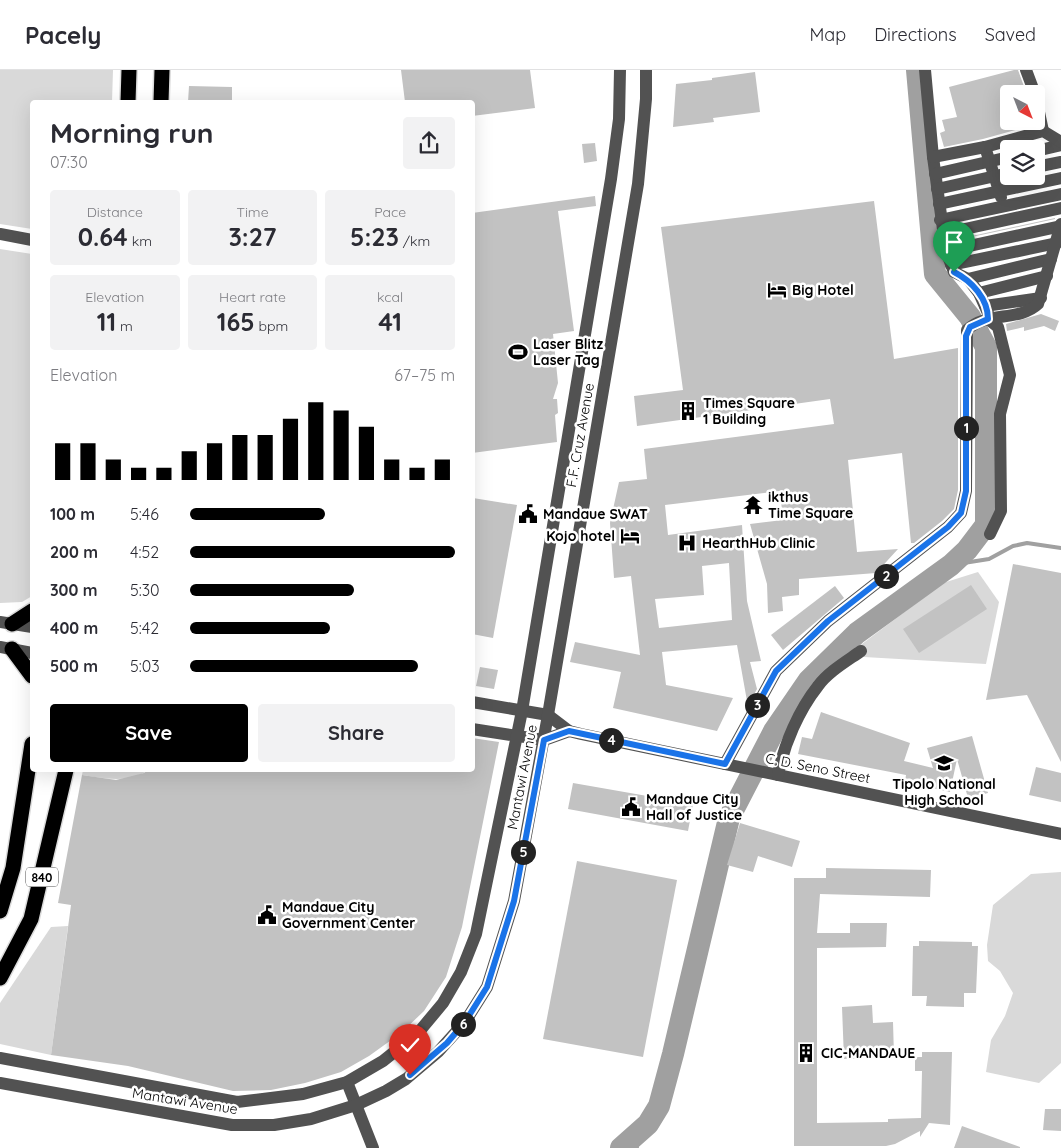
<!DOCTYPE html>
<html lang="en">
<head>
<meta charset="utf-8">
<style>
  body { margin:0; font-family:Quicksand,sans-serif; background:#f2f2f3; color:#2b2b33; height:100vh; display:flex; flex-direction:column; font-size:19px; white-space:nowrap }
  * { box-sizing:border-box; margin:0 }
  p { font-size:16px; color:#7c7c81 }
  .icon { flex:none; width:28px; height:28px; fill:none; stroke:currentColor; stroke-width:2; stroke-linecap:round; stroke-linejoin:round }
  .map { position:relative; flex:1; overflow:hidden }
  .sheet { position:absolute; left:30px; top:30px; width:445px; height:672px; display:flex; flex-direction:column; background:#fff; border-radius:5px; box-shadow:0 5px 20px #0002 }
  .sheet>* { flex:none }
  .needle { width:32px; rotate:138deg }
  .tools { position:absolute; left:1000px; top:15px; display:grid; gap:10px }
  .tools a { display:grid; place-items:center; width:45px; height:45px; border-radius:5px; background:#fff; box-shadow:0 5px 20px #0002; font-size:25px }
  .pin { position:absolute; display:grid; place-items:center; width:42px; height:42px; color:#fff; margin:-51px -21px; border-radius:50% 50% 50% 0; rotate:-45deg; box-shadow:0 0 5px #0007 }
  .pin .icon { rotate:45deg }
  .km { position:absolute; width:25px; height:25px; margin:-12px; border-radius:50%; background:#222; color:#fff; font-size:14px; line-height:25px; text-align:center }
  .round { display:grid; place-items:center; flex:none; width:52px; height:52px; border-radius:5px; background:#f2f2f3 }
  .overview { display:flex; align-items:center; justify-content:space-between; height:85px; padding:0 20px }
  h1 { font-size:28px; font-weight:800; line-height:38px }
  .figures { display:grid; grid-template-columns:repeat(3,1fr); gap:8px; height:85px; padding:5px 20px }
  .figures div { display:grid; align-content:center; border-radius:5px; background:#f2f2f3; text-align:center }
  .figures b { font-size:25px; font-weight:800 }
  .figures small { font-size:14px; font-weight:400 }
  .figures p { font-size:14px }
  .chart { height:140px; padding:10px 20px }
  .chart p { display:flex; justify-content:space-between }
  .chart svg { width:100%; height:90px; margin-top:5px; stroke:#000; stroke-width:6 }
  .button { display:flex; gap:10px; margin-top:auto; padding:10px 20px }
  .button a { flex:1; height:58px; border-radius:5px; background:#000; color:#fff; font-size:20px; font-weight:800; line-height:58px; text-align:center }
  .button a+a { background:#f2f2f3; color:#2b2b33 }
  ul { padding:0 20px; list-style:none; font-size:16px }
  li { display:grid; grid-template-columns:80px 60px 1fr; align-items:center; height:38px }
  li i { height:12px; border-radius:6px; background:#000 }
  header { display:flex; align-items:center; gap:30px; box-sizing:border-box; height:70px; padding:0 25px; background:#fff; border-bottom:1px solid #e1e1e2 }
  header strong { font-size:24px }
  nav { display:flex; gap:28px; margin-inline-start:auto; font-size:18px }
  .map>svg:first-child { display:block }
  .green { fill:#d9d9d9 }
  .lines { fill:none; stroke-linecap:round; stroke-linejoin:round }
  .stream { stroke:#a0a0a0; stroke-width:4 }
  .canal { stroke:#a0a0a0; stroke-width:12 }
  .river { stroke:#a0a0a0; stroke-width:22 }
  .building { fill:#c2c2c2; fill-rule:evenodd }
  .highway-casing { stroke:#dbdbdb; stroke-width:18 }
  .minor { stroke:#525252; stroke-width:12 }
  .highway { stroke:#000; stroke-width:15 }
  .route-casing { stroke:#fff; stroke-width:10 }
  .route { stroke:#1a73e8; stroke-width:6 }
  .labels { text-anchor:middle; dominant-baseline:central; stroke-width:5; stroke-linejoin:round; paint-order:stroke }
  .shield { fill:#fff; stroke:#4c4c4c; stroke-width:1 }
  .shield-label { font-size:12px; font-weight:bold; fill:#000 }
  .poi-label { font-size:14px; font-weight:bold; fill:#000; stroke:#fff; text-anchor:start }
  .street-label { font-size:14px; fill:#000; stroke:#fff }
</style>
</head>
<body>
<header>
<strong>Pacely</strong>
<nav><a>Map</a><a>Directions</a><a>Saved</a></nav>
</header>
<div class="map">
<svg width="1061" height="1078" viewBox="0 0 1061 1078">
  <rect width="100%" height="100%" fill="#fff"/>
  <g class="green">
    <path d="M0 0H113L112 32H32V159L0 154Z"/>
    <path d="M0 179 32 184V526L22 532 0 533Z"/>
    <path d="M978 502 999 532 986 594 864 587 858 577 943 513Z"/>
    <path d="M83 700H148C130 714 102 708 82 705Z"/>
    <path d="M1061 802V993L1039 1013 986 1002 991 970 1005 946 1013 923 1000 901 988 891 987 875 993 835 1031 804Z"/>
    <path d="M68 856 51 985 0 974V933L51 857Z"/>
  </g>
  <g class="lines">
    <path class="stream" d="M951 495 989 489 1013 476 1027 473 1061 478"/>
    <path class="canal" d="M628 1073 633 1078"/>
    <path class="river" d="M621 1078 648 1054 659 1036 673 984 729 748 774 661 809 610 857 563 951 495 967 480 986 455V277L970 247 935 204 917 0"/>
  </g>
  <g class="building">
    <path d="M401 0H530L535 38 472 46V32H405Z"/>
    <path d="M1014 0H1018L1026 22 1009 24V51H1033V55L983 69 944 77 940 63 945 61 942 50 957 47 949 17Z"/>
    <path d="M755 2 760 42 713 48 714 52 673 57 676 14 712 10V8Z"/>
    <path d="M189 16 232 17V32H188Z"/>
    <path d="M595 73 597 91 584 93 582 74Z"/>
    <path d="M595 126 596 136 558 141 574 261 553 264 558 313 553 329H557L558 343 555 345 557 372 472 383V143Z"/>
    <path d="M874 131 894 289 958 278V420L954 439 942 451 914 473H911L902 383 848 390 857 482 898 479 876 503 799 509V525L782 527 783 541 768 543 767 514 750 454 783 450 780 421 665 435 668 465 742 455 747 531 761 591 750 592 757 619 751 630 747 631 737 575 662 582 666 615 733 628 717 661 613 638 621 602 570 592 575 572 640 585 631 506 614 508 610 453 619 412 647 409 644 379 834 354 830 329 637 356 634 326 683 320 661 157ZM729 493 732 550 659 558 655 529 704 525 702 496Z"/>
    <path d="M1055 148V149L953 171V170Z"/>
    <path d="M1041 244 1059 251 1055 261 1044 256 1024 261V257L1007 261 1006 254Z"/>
    <path d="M473 428 517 435 493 568 472 564Z"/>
    <path d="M1013 494 1061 503V692L1027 625 986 630Z"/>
    <path d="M971 515 987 539 919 583 903 559Z"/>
    <path d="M835 516 844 528 783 580 771 565Z"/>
    <path d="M480 597 498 600 494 619 476 616Z"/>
    <path d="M821 642 910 673 904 691 933 698 927 678 972 666 988 723 968 728 957 689 950 722 905 712 906 705 798 684 802 667 812 669Z"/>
    <path d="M472 668 499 672 462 857 446 907 424 941 401 963 369 986 341 1002 305 1013 271 1020 233 1021 128 996 51 985 71 835 58 833 82 705 116 710 144 703 148 700H472Z"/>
    <path d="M1036 697 1061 703V732L1029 725Z"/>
    <path d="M573 713 693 734 688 761 568 739Z"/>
    <path d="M740 753 800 771 792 797 758 786 753 802 727 795Z"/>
    <path d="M577 791 677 810 643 987 543 969Z"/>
    <path d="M826 798 931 800 930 827 820 824 817 863H850V853H887L886 877 817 878V1053L888 1052V1049L921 1048 922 1001H915V987H922V982H952L950 1055 929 1053 920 1067V1061L895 1074 886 1076H794V808H826Z"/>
    <path d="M919 871 972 872V876H978L976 923H964V937L926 936 927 926H912L913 876H919Z"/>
    <path d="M872 935 873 953 893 952 894 986 844 989 842 937Z"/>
    <path d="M1045 1039H1061V1061L1043 1060Z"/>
    <path d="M962 1056 1020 1077V1078H954Z"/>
  </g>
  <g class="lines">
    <g class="highway-casing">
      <g id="highway">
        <path d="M128 32 129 0"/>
        <path d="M161 32 162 0"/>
        <path d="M12 554 32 541"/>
        <path d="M12 579 32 606"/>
        <path d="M0 841 13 798 32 674"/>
        <path d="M0 908 31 849 66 700"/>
      </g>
    </g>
    <g class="minor">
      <path d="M925 0 933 87 946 181 954 202 968 209 979 223 988 243V249L998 257 1010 305 1000 344 1001 441 990 464"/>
      <path d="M1026 0 1035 24"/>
      <path d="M1036 28 1043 61"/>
      <path d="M985 77 1001 127"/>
      <path d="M1036 81 1061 75"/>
      <path d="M933 87 985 77 1043 61 1061 72"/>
      <path d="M1036 97 1061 92"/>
      <path d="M935 104 1009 87"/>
      <path d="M937 119 1009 103"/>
      <path d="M939 134 1061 108"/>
      <path d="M940 150 1061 124"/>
      <path d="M0 164 32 170"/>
      <path d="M942 164 1061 138"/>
      <path d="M946 181 1061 156"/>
      <path d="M951 195 1057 173"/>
      <path d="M968 209 1051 189"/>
      <path d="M979 223 1047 206"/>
      <path d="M985 236 1041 228"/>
      <path d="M0 552 32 557"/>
      <path d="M0 577 32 583"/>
      <path d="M472 632 548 645 569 661 581 664 1061 764"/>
      <path d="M472 659 544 670 569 661"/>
      <path d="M725 694 776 601 828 551 948 457 961 443 966 421 967 260C986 241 1019 252 1038 234L1061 154"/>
      <path d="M778 705C784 674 799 640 818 616 828 602 847 591 861 581"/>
      <path d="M0 988 237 1032 303 1024 347 1012 383 991 418 963 443 933 461 902 476 864 522 641 611 109 619 49 620 0"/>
      <path d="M347 1012 373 1078"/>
      <path d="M0 1013 232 1055H274L311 1049 356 1035 386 1021 406 1009 438 982 465 952 487 917 514 831 548 645 638 114 646 29V0"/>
    </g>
    <use href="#highway" class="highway"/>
  </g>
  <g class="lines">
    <g class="route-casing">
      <path id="route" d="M410 1005 447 973 465 952 487 917 514 831 544 670 569 661 725 694 776 601 828 551 948 457 961 443 966 421V266L970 257 988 249C988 229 972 211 954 202"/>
    </g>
    <use href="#route" class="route"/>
  </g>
  <defs>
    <g id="hotel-bare" transform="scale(1.5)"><path d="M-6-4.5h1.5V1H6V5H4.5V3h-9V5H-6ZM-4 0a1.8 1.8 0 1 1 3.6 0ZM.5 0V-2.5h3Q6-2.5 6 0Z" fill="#000" stroke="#fff" stroke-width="2.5" paint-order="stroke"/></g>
    <g id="stadium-bare" transform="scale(1.5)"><path d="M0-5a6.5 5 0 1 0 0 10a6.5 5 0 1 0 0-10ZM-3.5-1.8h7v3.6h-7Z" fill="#000" stroke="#fff" stroke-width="2.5" paint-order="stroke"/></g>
    <g id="building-bare" transform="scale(1.5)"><path d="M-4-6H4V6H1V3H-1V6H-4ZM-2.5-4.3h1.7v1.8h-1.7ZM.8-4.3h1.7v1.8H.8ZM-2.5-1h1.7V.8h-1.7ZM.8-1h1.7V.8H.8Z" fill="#000" stroke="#fff" stroke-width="2.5" paint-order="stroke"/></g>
    <g id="temple-bare" transform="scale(1.5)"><path d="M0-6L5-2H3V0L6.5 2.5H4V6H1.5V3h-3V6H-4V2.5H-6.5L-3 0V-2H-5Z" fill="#000" stroke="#fff" stroke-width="2.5" paint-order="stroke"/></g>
    <g id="civic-bare" transform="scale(1.5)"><path d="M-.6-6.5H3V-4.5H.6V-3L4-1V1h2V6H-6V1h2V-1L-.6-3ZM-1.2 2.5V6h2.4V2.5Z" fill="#000" stroke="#fff" stroke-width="2.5" paint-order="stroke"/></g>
    <g id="hospital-bare" transform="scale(1.5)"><path d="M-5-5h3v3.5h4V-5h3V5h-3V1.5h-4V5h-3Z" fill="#000" stroke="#fff" stroke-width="2.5" paint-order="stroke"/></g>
    <g id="school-bare" transform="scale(1.5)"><path d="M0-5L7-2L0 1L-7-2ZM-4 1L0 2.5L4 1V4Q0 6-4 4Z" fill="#000" stroke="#fff" stroke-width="2.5" paint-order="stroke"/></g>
  </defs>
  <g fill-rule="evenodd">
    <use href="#hotel-bare" x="777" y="220"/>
    <use href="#stadium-bare" x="518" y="282"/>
    <use href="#building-bare" x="688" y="341"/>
    <use href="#temple-bare" x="753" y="435"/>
    <use href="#civic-bare" x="528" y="444"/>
    <use href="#hotel-bare" x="630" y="466"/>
    <use href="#hospital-bare" x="687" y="473"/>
    <use href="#school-bare" x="944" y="693"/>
    <use href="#civic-bare" x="631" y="737"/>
    <use href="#civic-bare" x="267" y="845"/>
    <use href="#building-bare" x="806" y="983"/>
  </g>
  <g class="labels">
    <rect class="shield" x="26" y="797.5" width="32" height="19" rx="4"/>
    <g class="shield-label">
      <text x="42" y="807">840</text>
    </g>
    <g class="poi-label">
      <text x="792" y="220">Big Hotel</text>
      <text x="533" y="274">Laser Blitz<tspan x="533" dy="16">Laser Tag</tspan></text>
      <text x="703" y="333">Times Square<tspan x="703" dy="16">1 Building</tspan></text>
      <text x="768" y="427">ikthus<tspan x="768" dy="16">Time Square</tspan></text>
      <text x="543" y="444">Mandaue SWAT</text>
      <text x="615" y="466" text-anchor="end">Kojo hotel</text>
      <text x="702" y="473">HearthHub Clinic</text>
      <text x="944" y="714" text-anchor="middle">Tipolo National<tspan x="944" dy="16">High School</tspan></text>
      <text x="646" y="729">Mandaue City<tspan x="646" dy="16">Hall of Justice</tspan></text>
      <text x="282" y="837">Mandaue City<tspan x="282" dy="16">Government Center</tspan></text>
      <text x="821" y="983">CIC-MANDAUE</text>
    </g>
    <g class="street-label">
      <text transform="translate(580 365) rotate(-80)">F.F. Cruz Avenue</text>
      <text transform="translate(818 698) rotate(11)">C. D. Seno Street</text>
      <text transform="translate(522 707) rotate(-79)">Mantawi Avenue</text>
      <text transform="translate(185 1031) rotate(9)">Mantawi Avenue</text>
    </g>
  </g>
</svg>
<div class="tools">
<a><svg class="needle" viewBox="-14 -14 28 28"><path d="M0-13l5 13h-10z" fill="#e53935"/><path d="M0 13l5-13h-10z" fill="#7c7c81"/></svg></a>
<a><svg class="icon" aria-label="layers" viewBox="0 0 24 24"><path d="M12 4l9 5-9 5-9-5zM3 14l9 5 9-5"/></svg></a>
</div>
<div class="pin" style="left:954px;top:202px;background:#1e9e55"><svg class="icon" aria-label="arrive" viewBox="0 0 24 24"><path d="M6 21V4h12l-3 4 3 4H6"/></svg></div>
<div class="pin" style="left:410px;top:1005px;background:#d93025"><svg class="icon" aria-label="check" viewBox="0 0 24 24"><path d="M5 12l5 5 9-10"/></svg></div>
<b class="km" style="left:966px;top:358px">1</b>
<b class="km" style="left:886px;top:506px">2</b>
<b class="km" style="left:757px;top:635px">3</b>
<b class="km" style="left:611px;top:670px">4</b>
<b class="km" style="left:523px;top:782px">5</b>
<b class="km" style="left:463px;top:954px">6</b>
<section class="sheet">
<div class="overview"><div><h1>Morning run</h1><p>07:30</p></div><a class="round"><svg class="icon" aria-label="share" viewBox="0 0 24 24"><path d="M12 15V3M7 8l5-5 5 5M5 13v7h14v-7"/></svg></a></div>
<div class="figures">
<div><p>Distance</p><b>0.64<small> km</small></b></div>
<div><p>Time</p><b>3:27</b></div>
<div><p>Pace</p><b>5:23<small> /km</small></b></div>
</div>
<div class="figures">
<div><p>Elevation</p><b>11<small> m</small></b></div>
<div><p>Heart rate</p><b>165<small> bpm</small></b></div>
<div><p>kcal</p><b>41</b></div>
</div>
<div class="chart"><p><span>Elevation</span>67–75 m</p>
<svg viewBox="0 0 160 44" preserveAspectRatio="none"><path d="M5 44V26M15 44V26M25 44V34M35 44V38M45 44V38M55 44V30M65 44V26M75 44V22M85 44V22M95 44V14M105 44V6M115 44V10M125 44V18M135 44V34M145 44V38M155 44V34"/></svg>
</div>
<ul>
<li><b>100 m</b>5:46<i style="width:51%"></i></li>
<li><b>200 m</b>4:52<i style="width:100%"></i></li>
<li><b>300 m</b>5:30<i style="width:62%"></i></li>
<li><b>400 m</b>5:42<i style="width:53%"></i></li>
<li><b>500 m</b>5:03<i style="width:86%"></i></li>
</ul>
<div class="button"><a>Save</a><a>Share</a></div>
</section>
</div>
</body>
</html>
